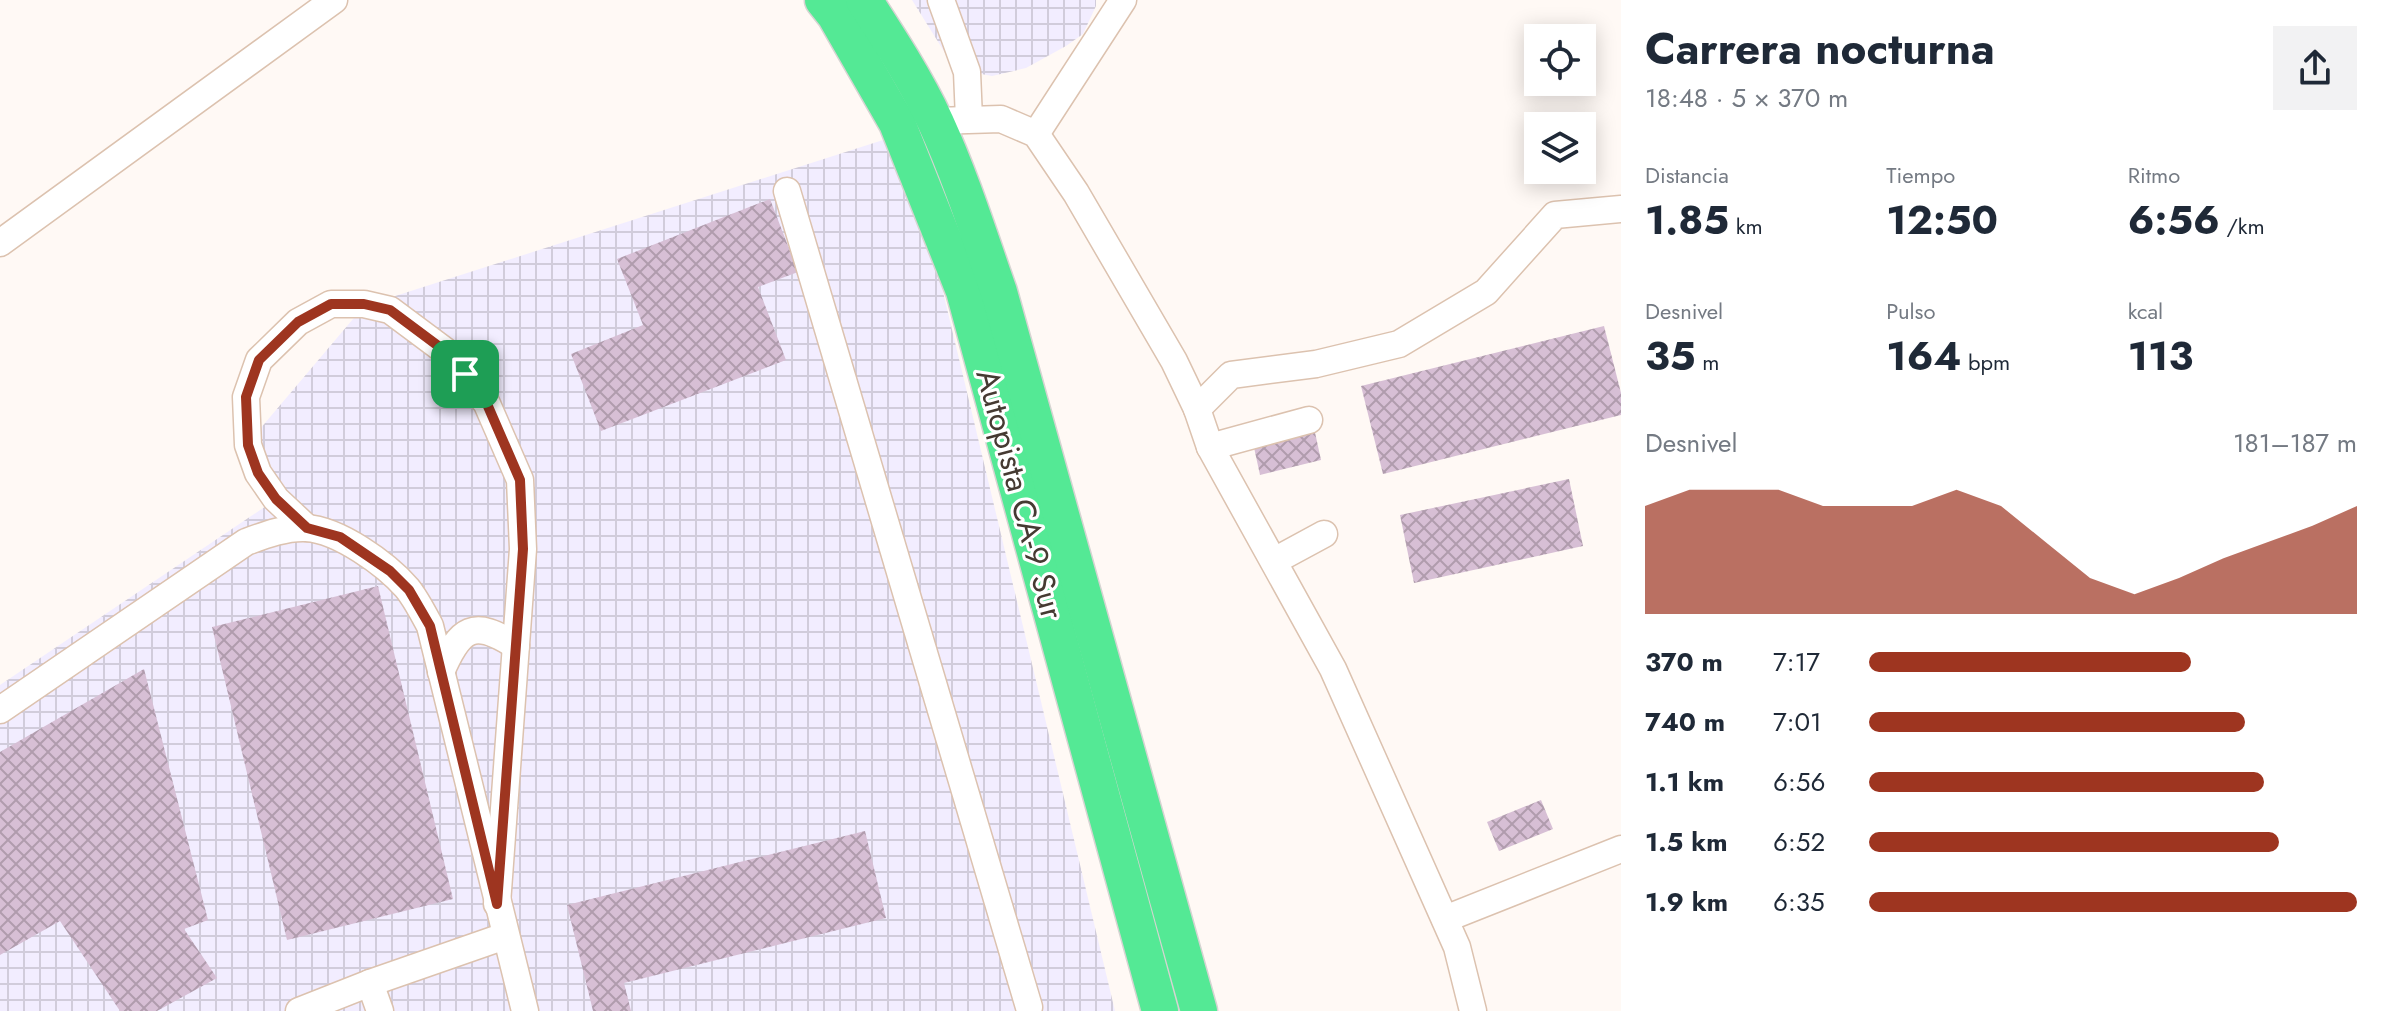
<!DOCTYPE html>
<html lang="es">
<head>
<meta charset="utf-8">
<style>
  body { margin:0; font-family:Jost,sans-serif; background:#f2f2f3; color:#1f2937; height:100vh; display:flex; flex-direction:column; font-size:30px; white-space:nowrap }
  * { box-sizing:border-box; margin:0 }
  p { font-size:26px; color:#747a83 }
  .icon { flex:none; width:44px; height:44px; fill:none; stroke:currentColor; stroke-width:2; stroke-linecap:round; stroke-linejoin:round }
  .map { position:relative; flex:1; overflow:hidden }
  .details { display:flex; flex-direction:column; background:#fff; width:760px }
  .details>* { flex:none }
  .buttons { position:absolute; left:1524px; top:24px; display:grid; gap:16px }
  .buttons a { display:grid; place-items:center; width:72px; height:72px; border-radius:0px; background:#fff; box-shadow:0 4px 20px #0003; font-size:40px }
  .pin { position:absolute; display:grid; place-items:center; width:68px; height:68px; color:#fff; margin:-34px; border-radius:16px; box-shadow:0 4px 12px #0006 }
  .round { display:grid; place-items:center; flex:none; width:84px; height:84px; border-radius:0px; background:#f2f2f3 }
  .head { display:flex; align-items:center; justify-content:space-between; height:136px; padding:0 24px }
  h1 { font-size:44px; font-weight:700; line-height:60px }
  .metrics { display:grid; grid-template-columns:repeat(3,1fr); gap:12px; height:136px; padding:8px 24px }
  .metrics div { display:grid; align-content:center }
  .metrics b { font-size:40px; font-weight:700 }
  .metrics small { font-size:22px; font-weight:400 }
  .metrics p { font-size:22px }
  .chart { height:224px; padding:16px 24px }
  .chart p { display:flex; justify-content:space-between }
  .chart svg { width:100%; height:144px; margin-top:8px; fill:#9e3520; opacity:.7 }
  ul { padding:0 24px; list-style:none; font-size:26px }
  li { display:grid; grid-template-columns:128px 96px 1fr; align-items:center; height:60px }
  li i { height:20px; border-radius:10px; background:#9e3520 }
  main { display:flex; flex:1; min-height:0 }
  .map>svg:first-child { display:block }
  .industrial { fill:url(#industrial-grid) }
  .building { fill:url(#building-cross-hatch) }
  .lines { fill:none; stroke-linecap:round; stroke-linejoin:round }
  .minor-casing { stroke:#dcc2af; stroke-width:29 }
  .highway-casing { stroke:#d6d4d2; stroke-width:39 }
  .minor { stroke:#fff; stroke-width:26 }
  .highway { stroke:#54e995; stroke-width:36 }
  .route-casing { stroke:#fff; stroke-width:16 }
  .route { stroke:#9e3520; stroke-width:10 }
  .labels { text-anchor:middle; dominant-baseline:central; stroke-width:6; stroke-linejoin:round; paint-order:stroke }
  .street-label { font-size:32px; fill:#453a32; stroke:#fff }
</style>
</head>
<body>
<main>
<div class="map">
<svg width="1621" height="1011" viewBox="0 0 1621 1011">
  <defs>
    <pattern id="industrial-grid" width="8" height="8" patternUnits="userSpaceOnUse" patternTransform="scale(2)"><rect width="8" height="8" fill="#f2edff"/><path d="M0 4h8M4 0v8" fill="none" stroke="#d1ccdb"/></pattern>
    <pattern id="building-cross-hatch" width="8" height="8" patternUnits="userSpaceOnUse" patternTransform="scale(2)"><rect width="8" height="8" fill="#d7bfd5"/><path d="M0 0l8 8M0 8l8-8" fill="none" stroke="#b09cad"/></pattern>
  </defs>
  <rect width="100%" height="100%" fill="#fff9f5"/>
  <g class="industrial">
    <path d="M912 0H1096V6L1083 34 1066 46 1026 68 992 76 955 69Z"/>
    <path d="M905 133 1115 1011H0V685L278 498 249 442 364 306Z"/>
  </g>
  <g class="building">
    <path d="M770 199 798 272 758 287 786 360 601 431 571 354 643 325 617 259Z"/>
    <path d="M1604 326 1621 393V415L1383 474 1361 386Z"/>
    <path d="M1314 428 1321 460 1260 475 1253 443Z"/>
    <path d="M1569 479 1583 546 1414 583 1400 515Z"/>
    <path d="M378 586 453 899 287 940 212 627Z"/>
    <path d="M144 669 208 920 184 929 217 978 157 1011H120L60 921 0 955V752Z"/>
    <path d="M1541 800 1553 829 1499 851 1487 822Z"/>
    <path d="M865 831 886 918 624 983 631 1011H593L567 905Z"/>
  </g>
  <g class="lines">
    <g class="minor-casing">
      <g id="minor">
        <path d="M941 0 967 72 969 119"/>
        <path d="M935 121 1001 119 1036 134 1076 193 1174 361 1197 409 1210 447 1333 669 1457 947 1473 1011"/>
        <path d="M1036 134 1123 0"/>
        <path d="M787 191 1029 1007"/>
        <path d="M0 243 334 0"/>
        <path d="M1197 409 1231 375 1316 364 1399 344 1486 292 1555 215 1621 209"/>
        <path d="M1210 447 1309 420"/>
        <path d="M307 528 276 499 258 473 248 445 246 397 259 360 298 322 331 304H364L390 310 445 351 465 374 487 404 520 480 523 549 497 904"/>
        <path d="M1274 561 1324 534"/>
        <path d="M441 672C460 628 473 618 516 646"/>
        <path d="M0 710 246 542C265 535 286 527 306 528 339 530 386 564 407 588 416 599 423 613 430 626L525 1011"/>
        <path d="M1445 919 1621 849"/>
        <path d="M370 983 380 1011"/>
        <path d="M299 1011 370 983 505 936"/>
      </g>
    </g>
    <g class="highway-casing">
      <g id="highway">
        <path d="M823 0 835 15 897 123 964 291 1160 1011"/>
        <path d="M864 0C890 40 916 80 936 123 961 178 979 235 999 292L1199 1011"/>
      </g>
    </g>
    <use href="#minor" class="minor"/>
    <use href="#highway" class="highway"/>
  </g>
  <g class="lines">
    <g class="route-casing">
      <path id="route" d="M331 304H364L390 310 445 351 487 404 520 480 523 549 497 904 430 626 409 590 390 571 340 537 307 528 276 499 258 473 248 445 246 397 259 360 298 322Z"/>
    </g>
    <use href="#route" class="route"/>
  </g>
  <g class="labels">
    <g class="street-label">
      <text transform="translate(1020 494) rotate(75)">Autopista CA-9 Sur</text>
    </g>
  </g>
</svg>
<div class="buttons">
<a><svg class="icon" aria-label="locate" viewBox="0 0 24 24"><circle cx="12" cy="12" r="6"/><path d="M12 2v4M12 18v4M2 12h4M18 12h4"/></svg></a>
<a><svg class="icon" aria-label="layers" viewBox="0 0 24 24"><path d="M12 4l9 5-9 5-9-5zM3 14l9 5 9-5"/></svg></a>
</div>
<div class="pin" style="left:465px;top:374px;background:#1e9e55"><svg class="icon" aria-label="arrive" viewBox="0 0 24 24"><path d="M6 21V4h12l-3 4 3 4H6"/></svg></div>
</div>
<section class="details">
<div class="head"><div><h1>Carrera nocturna</h1><p>18:48 · 5 × 370 m</p></div><a class="round"><svg class="icon" aria-label="share" viewBox="0 0 24 24"><path d="M12 15V3M7 8l5-5 5 5M5 13v7h14v-7"/></svg></a></div>
<div class="metrics">
<div><p>Distancia</p><b>1.85<small> km</small></b></div>
<div><p>Tiempo</p><b>12:50</b></div>
<div><p>Ritmo</p><b>6:56<small> /km</small></b></div>
</div>
<div class="metrics">
<div><p>Desnivel</p><b>35<small> m</small></b></div>
<div><p>Pulso</p><b>164<small> bpm</small></b></div>
<div><p>kcal</p><b>113</b></div>
</div>
<div class="chart"><p><span>Desnivel</span>181–187 m</p>
<svg viewBox="0 0 160 44" preserveAspectRatio="none"><path d="M0 44V11L10 6L20 6L30 6L40 11L50 11L60 11L70 6L80 11L90 22L100 33L110 38L120 33L130 27L140 22L150 17L160 11V44z"/></svg>
</div>
<ul>
<li><b>370 m</b>7:17<i style="width:66%"></i></li>
<li><b>740 m</b>7:01<i style="width:77%"></i></li>
<li><b>1.1 km</b>6:56<i style="width:81%"></i></li>
<li><b>1.5 km</b>6:52<i style="width:84%"></i></li>
<li><b>1.9 km</b>6:35<i style="width:100%"></i></li>
</ul>
</section>
</main>
</body>
</html>
